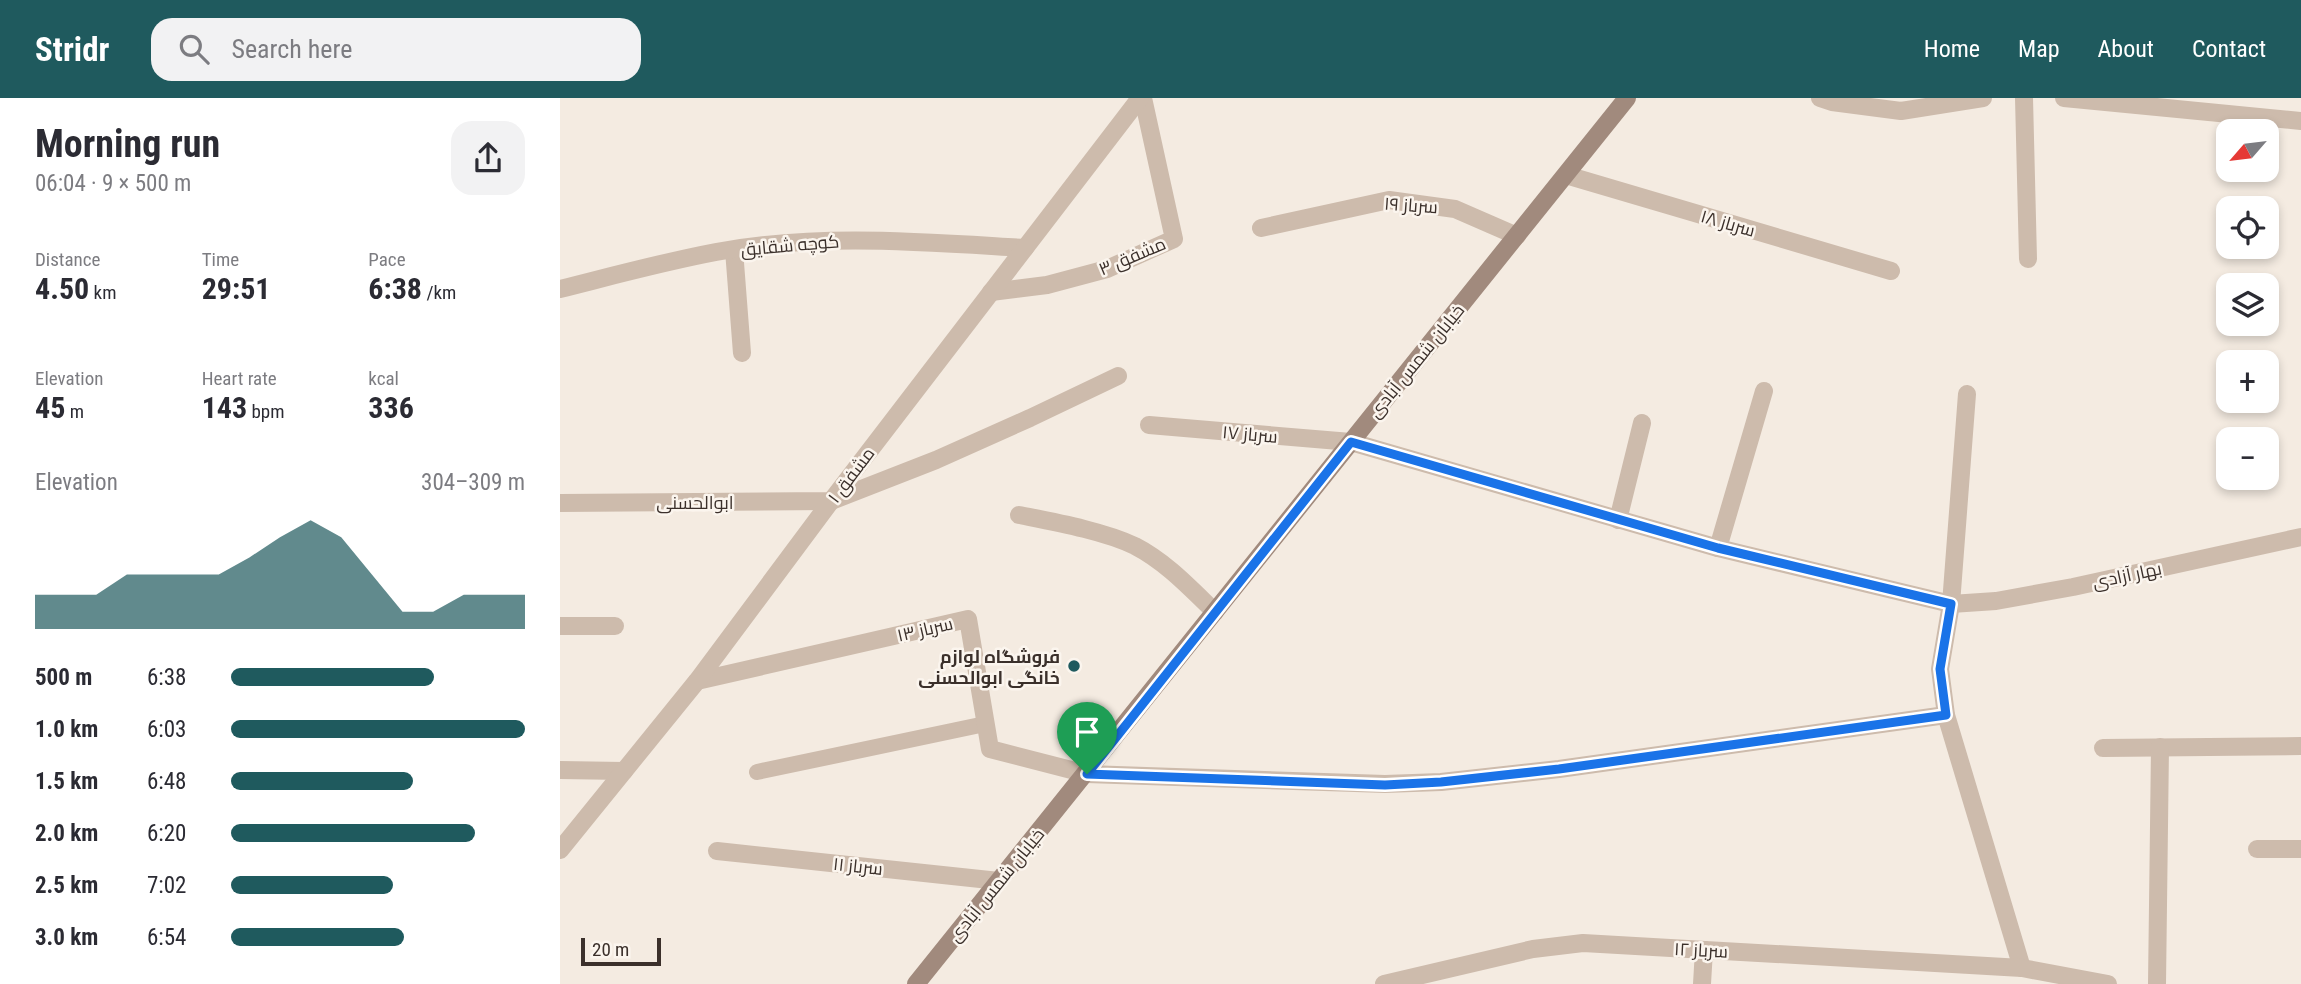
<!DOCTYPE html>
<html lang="en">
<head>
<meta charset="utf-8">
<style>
  body { margin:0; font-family:"Roboto Condensed",Cairo,sans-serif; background:#f2f2f3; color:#2b2b33; height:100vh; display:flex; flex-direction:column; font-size:26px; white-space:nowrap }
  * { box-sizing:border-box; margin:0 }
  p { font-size:23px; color:#7c7c81 }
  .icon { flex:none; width:38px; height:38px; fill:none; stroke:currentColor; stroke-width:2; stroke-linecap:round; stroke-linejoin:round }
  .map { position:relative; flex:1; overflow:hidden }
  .drawer { display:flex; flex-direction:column; background:#fff; width:560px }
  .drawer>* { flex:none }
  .needle { width:46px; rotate:242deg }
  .fabs { position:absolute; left:1656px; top:21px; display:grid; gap:14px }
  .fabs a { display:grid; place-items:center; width:63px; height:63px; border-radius:14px; background:#fff; box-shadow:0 4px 10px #0003; font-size:35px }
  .scale { position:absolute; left:21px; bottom:18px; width:80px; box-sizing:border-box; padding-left:7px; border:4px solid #3b302b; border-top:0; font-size:19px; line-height:24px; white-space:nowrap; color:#3b302b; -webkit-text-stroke:5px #fbf5ee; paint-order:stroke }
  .pin { position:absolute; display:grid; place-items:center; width:60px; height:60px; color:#fff; margin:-72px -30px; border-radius:50% 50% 50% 0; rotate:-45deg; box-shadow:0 0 7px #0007 }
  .pin .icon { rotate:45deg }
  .round { display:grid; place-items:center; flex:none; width:74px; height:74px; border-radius:21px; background:#f2f2f3 }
  .summary { display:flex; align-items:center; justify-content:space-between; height:119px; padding:0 35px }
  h1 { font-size:38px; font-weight:700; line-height:52px }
  .stats { display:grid; grid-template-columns:repeat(3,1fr); gap:10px; height:119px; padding:7px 35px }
  .stats div { display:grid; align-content:center }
  .stats b { font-size:30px; font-weight:700 }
  .stats small { font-size:19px; font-weight:400 }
  .stats p { font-size:19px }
  .chart { height:196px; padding:14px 35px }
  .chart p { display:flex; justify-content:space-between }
  .chart svg { width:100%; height:126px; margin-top:7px; fill:#1f5a5e; opacity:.7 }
  ul { padding:0 35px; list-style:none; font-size:23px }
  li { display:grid; grid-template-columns:112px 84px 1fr; align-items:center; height:52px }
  li i { height:18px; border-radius:9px; background:#1f5a5e }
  header { display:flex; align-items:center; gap:42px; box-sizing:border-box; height:98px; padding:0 35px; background:#1f5a5e; color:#fff }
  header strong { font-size:33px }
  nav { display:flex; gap:38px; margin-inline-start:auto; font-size:24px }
  .search { width:490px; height:63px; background:#f2f2f3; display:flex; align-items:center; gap:18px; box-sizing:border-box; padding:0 24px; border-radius:21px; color:#7c7c81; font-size:26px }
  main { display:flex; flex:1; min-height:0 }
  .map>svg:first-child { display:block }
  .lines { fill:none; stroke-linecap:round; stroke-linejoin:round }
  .service { stroke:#cdbbac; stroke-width:16 }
  .minor { stroke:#cdbbac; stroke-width:18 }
  .secondary { stroke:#a18a7d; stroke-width:18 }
  .route-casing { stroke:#fff; stroke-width:14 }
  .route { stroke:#1a73e8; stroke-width:9 }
  .poi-dot { fill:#1f5a5e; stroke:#fbf5ee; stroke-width:2.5 }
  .labels { text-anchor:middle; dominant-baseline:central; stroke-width:5; stroke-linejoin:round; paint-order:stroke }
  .street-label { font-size:18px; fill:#3b302b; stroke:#fbf5ee }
  .poi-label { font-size:18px; font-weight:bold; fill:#3b302b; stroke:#fbf5ee; text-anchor:end }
</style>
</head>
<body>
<header>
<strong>Stridr</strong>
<div class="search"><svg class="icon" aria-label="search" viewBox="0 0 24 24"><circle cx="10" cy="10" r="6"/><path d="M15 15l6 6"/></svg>Search here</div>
<nav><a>Home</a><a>Map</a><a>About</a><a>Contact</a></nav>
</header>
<main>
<section class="drawer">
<div class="summary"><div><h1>Morning run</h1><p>06:04 · 9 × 500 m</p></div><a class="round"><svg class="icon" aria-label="share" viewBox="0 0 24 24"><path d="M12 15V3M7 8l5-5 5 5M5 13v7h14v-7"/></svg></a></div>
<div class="stats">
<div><p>Distance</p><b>4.50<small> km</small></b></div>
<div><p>Time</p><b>29:51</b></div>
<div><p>Pace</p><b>6:38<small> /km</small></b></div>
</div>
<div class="stats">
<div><p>Elevation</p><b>45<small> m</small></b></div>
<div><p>Heart rate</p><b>143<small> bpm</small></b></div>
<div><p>kcal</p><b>336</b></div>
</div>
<div class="chart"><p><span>Elevation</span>304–309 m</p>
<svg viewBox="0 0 160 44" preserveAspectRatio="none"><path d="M0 44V32L10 32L20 32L30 25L40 25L50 25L60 25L70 19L80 12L90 6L100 12L110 25L120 38L130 38L140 32L150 32L160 32V44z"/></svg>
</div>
<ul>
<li><b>500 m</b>6:38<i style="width:69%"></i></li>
<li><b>1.0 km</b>6:03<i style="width:100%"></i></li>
<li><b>1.5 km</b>6:48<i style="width:62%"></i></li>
<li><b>2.0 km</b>6:20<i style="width:83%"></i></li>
<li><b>2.5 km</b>7:02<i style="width:55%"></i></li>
<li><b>3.0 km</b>6:54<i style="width:59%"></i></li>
</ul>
</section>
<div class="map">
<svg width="1741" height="886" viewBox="0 0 1741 886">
  <rect width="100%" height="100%" fill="#f4ebe1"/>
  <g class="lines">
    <path class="service" d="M197 674 425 626"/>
    <g class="minor">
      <path d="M1260 0 1272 4 1341 13 1423 0"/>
      <path d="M1464 0 1468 161"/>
      <path d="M1504 0 1741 23"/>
      <path d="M1006 77 1331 173"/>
      <path d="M701 130 829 102 895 111 957 138"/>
      <path d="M174 152 182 255"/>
      <path d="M0 191C52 178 103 164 156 154 258 135 362 144 465 150"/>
      <path d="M431 194 487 187 547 171 614 141 583 0"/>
      <path d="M1407 296 1391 506 1380 571 1386 617 1462 870"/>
      <path d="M589 327 791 344 1158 450 1391 506 1436 503 1513 489 1741 439"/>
      <path d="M0 405 271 403 376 362 470 320 558 278"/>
      <path d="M459 417C494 424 544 433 575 448 606 464 630 490 655 514"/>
      <path d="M1058 422 1082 325"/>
      <path d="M1158 450 1204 293"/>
      <path d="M0 528H55"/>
      <path d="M137 583 408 521 430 651 527 676 825 686 881 684 999 671 1386 617"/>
      <path d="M1543 650 1741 648"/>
      <path d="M0 672 64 673"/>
      <path d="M1697 751H1741"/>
      <path d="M0 752 137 583 271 403 580 0"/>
      <path d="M157 753 439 783"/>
      <path d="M824 886 973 851 1023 845 1462 870 1548 886"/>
      <path d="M1142 886 1144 852"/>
      <path d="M1597 886 1600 649"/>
    </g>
    <path class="secondary" d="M356 886 1067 0"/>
  </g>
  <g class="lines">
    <g class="route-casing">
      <path id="route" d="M791 344 1158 450 1391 506 1380 571 1386 617 999 671 881 684 825 687 527 676Z"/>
    </g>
    <use href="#route" class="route"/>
  </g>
  <circle class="poi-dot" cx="514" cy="568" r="7"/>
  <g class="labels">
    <g class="street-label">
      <text transform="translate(851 107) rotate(4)">سرباز ۱۹</text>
      <text transform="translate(1168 125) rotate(16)">سرباز ۱۸</text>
      <text transform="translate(230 147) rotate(-5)">کوچه شقایق</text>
      <text transform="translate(572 158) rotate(-23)">مشفق ۳</text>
      <text transform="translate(856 263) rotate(-51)">خیابان شمس آبادی</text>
      <text transform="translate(690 336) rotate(5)">سرباز ۱۷</text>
      <text transform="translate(291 377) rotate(-53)">مشفق ۱</text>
      <text x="135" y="404">ابوالحسنی</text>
      <text transform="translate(1567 477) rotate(-12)">بهار آزادی</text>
      <text transform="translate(365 531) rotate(-13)">سرباز ۱۳</text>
      <text transform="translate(298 768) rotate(6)">سرباز ۱۱</text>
      <text transform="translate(436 787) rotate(-51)">خیابان شمس آبادی</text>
      <text transform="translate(1141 852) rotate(3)">سرباز ۱۲</text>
    </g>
    <g class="poi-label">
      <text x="500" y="558">فروشگاه لوازم<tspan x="500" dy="21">خانگی ابوالحسنی</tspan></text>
    </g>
  </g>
</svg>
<div class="fabs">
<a><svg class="needle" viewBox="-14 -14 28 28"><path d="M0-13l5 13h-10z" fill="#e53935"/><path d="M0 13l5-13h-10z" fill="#7c7c81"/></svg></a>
<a><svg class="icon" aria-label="locate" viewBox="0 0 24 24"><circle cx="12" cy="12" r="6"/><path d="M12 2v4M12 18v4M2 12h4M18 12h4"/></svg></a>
<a><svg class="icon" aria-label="layers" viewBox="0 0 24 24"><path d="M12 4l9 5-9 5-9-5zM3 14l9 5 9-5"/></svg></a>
<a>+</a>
<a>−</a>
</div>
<div class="scale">20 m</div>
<div class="pin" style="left:527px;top:676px;background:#1e9e55"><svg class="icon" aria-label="arrive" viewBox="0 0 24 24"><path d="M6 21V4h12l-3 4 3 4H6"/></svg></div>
</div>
</main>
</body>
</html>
